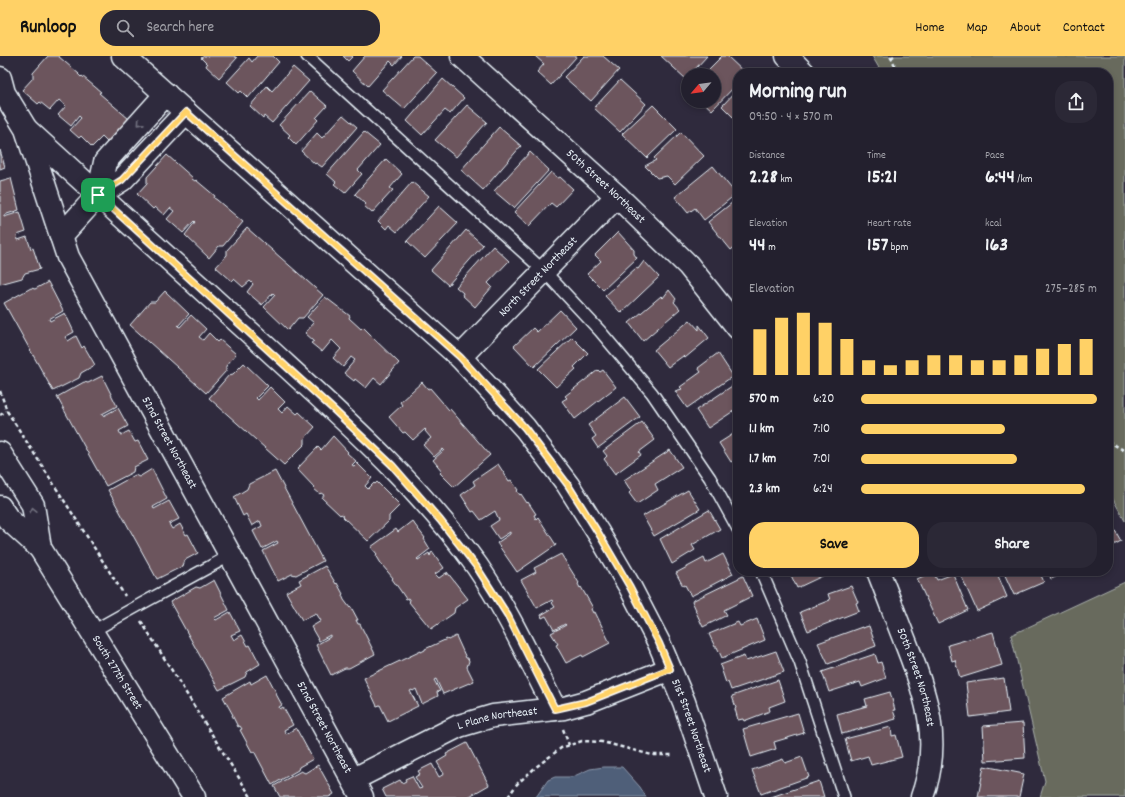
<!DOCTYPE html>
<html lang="en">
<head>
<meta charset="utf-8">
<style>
  body { margin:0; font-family:Dekko,sans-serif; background:#2b2836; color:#f1f3f6; height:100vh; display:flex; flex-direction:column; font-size:15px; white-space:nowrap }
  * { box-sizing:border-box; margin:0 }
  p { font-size:13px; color:#a3a3aa }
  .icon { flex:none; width:22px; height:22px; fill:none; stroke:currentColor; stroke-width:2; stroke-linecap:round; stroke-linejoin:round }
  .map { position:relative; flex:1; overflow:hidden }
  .drawer { position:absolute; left:733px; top:12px; width:380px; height:508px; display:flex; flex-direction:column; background:#23202e; border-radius:16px; box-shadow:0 2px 6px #0003,0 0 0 1px #403e4a }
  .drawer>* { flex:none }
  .needle { width:26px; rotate:241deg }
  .tools { position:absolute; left:681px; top:12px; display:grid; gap:8px }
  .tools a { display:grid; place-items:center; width:40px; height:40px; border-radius:50%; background:#23202e; box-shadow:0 2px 6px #0003,0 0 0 1px #403e4a; font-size:20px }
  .pin { position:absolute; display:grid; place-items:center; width:34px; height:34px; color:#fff; margin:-17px; border-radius:8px; box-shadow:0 2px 6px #0006 }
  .round { display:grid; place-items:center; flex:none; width:42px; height:42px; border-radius:16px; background:#2b2836 }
  .head { display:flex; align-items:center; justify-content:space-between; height:68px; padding:0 16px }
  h1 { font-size:22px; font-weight:800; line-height:30px }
  .figures { display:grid; grid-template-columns:repeat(3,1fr); gap:6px; height:68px; padding:4px 16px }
  .figures div { display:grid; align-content:center }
  .figures b { font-size:20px; font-weight:800 }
  .figures small { font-size:11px; font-weight:400 }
  .figures p { font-size:11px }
  .chart { height:112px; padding:8px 16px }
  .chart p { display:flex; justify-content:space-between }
  .chart svg { width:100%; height:72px; margin-top:4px; stroke:#ffd166; stroke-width:6 }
  .action { display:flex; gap:8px; margin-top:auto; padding:8px 16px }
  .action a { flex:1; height:46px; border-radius:16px; background:#ffd166; color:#111; font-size:16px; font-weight:800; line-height:46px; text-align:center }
  .action a+a { background:#2b2836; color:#f1f3f6 }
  ul { padding:0 16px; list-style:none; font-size:13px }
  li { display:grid; grid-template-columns:64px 48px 1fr; align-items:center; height:30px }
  li i { height:10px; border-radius:5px; background:#ffd166 }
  header { display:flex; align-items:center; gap:24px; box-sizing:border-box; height:56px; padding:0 20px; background:#ffd166; color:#111 }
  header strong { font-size:19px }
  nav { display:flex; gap:22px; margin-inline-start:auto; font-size:14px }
  .search { width:280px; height:36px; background:#2b2836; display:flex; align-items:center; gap:10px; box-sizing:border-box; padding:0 14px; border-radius:16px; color:#a3a3aa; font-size:15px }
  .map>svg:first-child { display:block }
  .green { fill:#676b5d; stroke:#a8aeaa }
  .water { fill:#4f5e79; stroke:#8c99ac }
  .building { fill:#6c555d; stroke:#e8f1f8 }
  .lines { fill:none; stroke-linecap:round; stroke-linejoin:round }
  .lane-casing { stroke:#e8f1f8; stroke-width:14 }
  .street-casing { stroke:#e8f1f8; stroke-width:25 }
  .secondary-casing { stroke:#e8f1f8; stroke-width:25 }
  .path { stroke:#e8f1f8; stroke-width:2.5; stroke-dasharray:4 3; stroke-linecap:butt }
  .lane { stroke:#2f2a3d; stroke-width:11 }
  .street { stroke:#2f2a3d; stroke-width:22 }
  .secondary { stroke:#2f2a3d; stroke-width:22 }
  .oneway { stroke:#70707e }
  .route-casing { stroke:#fff; stroke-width:8 }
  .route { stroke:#ffd166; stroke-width:5 }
  .labels { text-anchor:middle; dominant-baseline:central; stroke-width:3.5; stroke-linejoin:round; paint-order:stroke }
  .street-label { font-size:12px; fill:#e8f1f8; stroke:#2f2a3d }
</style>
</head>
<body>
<header>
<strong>Runloop</strong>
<div class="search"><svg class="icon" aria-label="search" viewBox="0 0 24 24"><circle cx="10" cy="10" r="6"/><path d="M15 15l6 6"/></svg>Search here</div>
<nav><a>Home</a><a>Map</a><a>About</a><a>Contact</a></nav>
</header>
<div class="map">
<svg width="1125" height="741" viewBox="0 0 1125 741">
  <rect width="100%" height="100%" fill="#2f2a3d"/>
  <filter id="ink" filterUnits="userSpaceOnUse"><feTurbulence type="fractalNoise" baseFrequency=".025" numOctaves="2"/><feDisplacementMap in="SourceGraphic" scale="8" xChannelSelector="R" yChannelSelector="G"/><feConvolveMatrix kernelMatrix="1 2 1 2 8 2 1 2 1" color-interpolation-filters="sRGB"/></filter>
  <g filter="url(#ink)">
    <g class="green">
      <path d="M872 0H1125V465L1108 434V17H882Z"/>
      <path d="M1125 526V741H1040L1045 725 1011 579Z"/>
    </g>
    <path class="water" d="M604 711H622L640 731 646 741H536L548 724 555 721H572L590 713Z"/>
    <g class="building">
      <path d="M48 0H58L79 18H78L81 21 82 20 101 36 99 37 129 63 108 87 102 81 92 91 81 80 79 82 70 74 81 62 79 60 71 70 58 59 66 50 59 44 50 54 40 46 38 48 22 34 33 22V17Z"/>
      <path d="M204 0H234L237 2 219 22 206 10 207 8 201 2Z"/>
      <path d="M257 0H273L279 6 248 42 241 35 239 37 227 26 249 2 252 6Z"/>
      <path d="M343 0H353L348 5Z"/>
      <path d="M365 0H402L394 9 390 5 368 30 352 15Z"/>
      <path d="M413 0H418L437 17 404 53 382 34Z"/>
      <path d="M535 0H577L551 29 537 16 544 8Z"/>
      <path d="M584 0H603L619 14 591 45 564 21Z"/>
      <path d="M661 0H707L686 23Z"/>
      <path d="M722 0H727L745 17H738V27L712 54 702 45H714V19H703Z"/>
      <path d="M293 11 309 25 272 67 264 60 263 62 250 50 267 30 272 35Z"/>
      <path d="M443 23 464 42 450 58 445 54 422 79 407 65Z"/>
      <path d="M620 24 646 48 620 76 594 52Z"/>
      <path d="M738 33V66L722 50Z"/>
      <path d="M310 35 327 50 316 62 318 64 296 89 288 81 290 79 279 69Z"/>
      <path d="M467 49 487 66 456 101 435 84Z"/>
      <path d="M653 49 677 73 647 102 622 78Z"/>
      <path d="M343 59 357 71 322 111 316 107 315 108 301 95 317 77 322 82Z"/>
      <path d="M499 71 521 90 483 134 461 114Z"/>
      <path d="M364 76 380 89 358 114 362 118 345 137 334 128 336 126 327 118Z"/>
      <path d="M681 76 704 100 675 128 667 120 657 122 645 110 656 104 654 102Z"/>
      <path d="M0 94 5 111 0 113Z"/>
      <path d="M530 96 549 114 514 152 494 135Z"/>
      <path d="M167 99 193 122 192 123 195 125 196 124 215 140 214 142 217 144 243 166 223 190H219L209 202 185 179 195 166 194 165 183 177 167 163 174 155 170 152 164 159 155 151 153 153 137 138 147 127V121Z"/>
      <path d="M386 103 402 118 390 132 393 134 372 157 364 150 366 148 355 138Z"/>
      <path d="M713 110 736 138 704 164 695 152 688 157 675 141Z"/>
      <path d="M551 116 558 122 560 121 573 133 556 151 551 147 529 170 514 156Z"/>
      <path d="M11 122 19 154 4 159V161L20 156 26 176 17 179 18 184 27 181 31 193 33 192 40 213 25 217 22 222 0 228V125Z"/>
      <path d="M412 126 429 140 397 176 389 169 386 173 378 165Z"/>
      <path d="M738 142V188L731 194 708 166Z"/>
      <path d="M439 150 458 167 425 202 407 185Z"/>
      <path d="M247 172 323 239 303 262H298L288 274 264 251 275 239 273 237 262 249 247 236 253 228 250 225 243 231 234 223 232 225 216 211 227 199V194Z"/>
      <path d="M466 174 483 189 448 229 431 214Z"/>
      <path d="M618 176 634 194V198L637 202 603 234 587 218 601 205 595 199Z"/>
      <path d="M493 190 509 205 488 227 492 231 475 251 462 239 463 237 456 231Z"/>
      <path d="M644 205 659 221 621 257 605 240 636 212 638 213Z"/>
      <path d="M48 226 63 255 49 263 50 265 65 257 74 276 65 281 68 285 76 280 82 292 84 290 95 309 81 317 79 322 53 335 4 247 31 232 35 233Z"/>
      <path d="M669 234 676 243 674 246 680 253 643 285 629 267 661 240 663 242Z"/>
      <path d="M165 235 189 258 178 270 180 271 191 259 206 273 199 281 203 284 209 277 218 286 220 284 236 298 226 310V315L206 337 130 269 150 246H155Z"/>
      <path d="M325 241 350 260 349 262 361 273 363 271 371 279V280L399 307 381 328 374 322 366 332 355 323 354 325 344 317 355 304 351 301 343 311 333 302 341 293 332 284 322 296 311 287 314 285 305 277 314 267 307 261Z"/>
      <path d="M560 254 576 271 534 311 514 290 533 272 537 276Z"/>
      <path d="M690 264 699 274V269L709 282 685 302 683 300 668 311 654 294Z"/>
      <path d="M572 281 588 297 574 311 576 313 556 331 538 313Z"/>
      <path d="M718 297 733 320 687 352 675 335 682 333 680 331 701 316 698 312Z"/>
      <path d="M244 307 268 330 256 342 258 344 270 331 285 346 278 353 282 357 288 350 297 358 299 356 315 371 305 382V388L284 409 209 342 229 319 233 318Z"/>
      <path d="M598 314 600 316 603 314 616 331 575 363 562 345 567 342 565 340Z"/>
      <path d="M102 320 117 350 102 358 103 360 118 352 128 370 119 375 121 379 129 375 135 386 138 385 148 404 134 411 133 416 106 430 57 341 84 326 88 327Z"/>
      <path d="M422 326 428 333 430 332 449 354 450 353 490 399 454 431 440 417 442 415 433 404 444 394 443 393 434 401 423 389 431 382 425 375 426 374 425 373 413 384 405 376 403 377 389 361 402 349 400 346Z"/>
      <path d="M738 326V352L708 372 696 354Z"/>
      <path d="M625 341 640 361 598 392 592 383 596 380 588 369Z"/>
      <path d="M642 366 655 384 639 396 641 399 615 418 604 403 607 400 603 395Z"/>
      <path d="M738 375V402L731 406 719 387Z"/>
      <path d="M333 380 348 396 347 397 356 405 352 409 354 410 357 407 372 422 365 430 368 433 374 427 375 428 377 426 400 449 389 460V465L368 485 343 461 344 460 341 458 340 459 322 442 324 439 321 437 320 438 314 433 315 432 297 413 318 391 321 394Z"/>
      <path d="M670 394 682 411 655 428 658 434 637 448 629 437 631 435 624 424Z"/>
      <path d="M498 408 509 425 511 424 518 434 517 435 520 439 521 438 527 447 528 446 536 458 534 459 536 463 538 461 556 489 517 516 497 487 510 478V476L499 483 490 470 499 464 495 455 481 464 474 455 472 456 461 439 475 429 473 425Z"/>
      <path d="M152 413 167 443 153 451 154 453 169 445 179 463 169 468 172 473 180 468 186 479 188 478 198 497 185 504 183 510 157 523 108 434 135 419 139 421Z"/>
      <path d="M275 415 323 505 296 519 292 518 278 525 263 495 278 487 277 485 262 493 253 475 262 470 260 465 252 470 246 458 243 460 234 441 247 433 249 428Z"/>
      <path d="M688 434 700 453 654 480 643 460Z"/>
      <path d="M709 454 720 473 692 489 695 494 672 508 660 483Z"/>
      <path d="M1108 462 1121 485 1108 492Z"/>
      <path d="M412 465 425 482 424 483 430 493 417 503 418 504 429 497 430 500 432 495 444 512 435 518 439 522 446 517 447 519V516L468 543 455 552 454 557 431 573 409 546 410 545 408 542 406 543 400 534 392 523 393 522 382 509 376 499 377 498 371 491 396 473 398 476Z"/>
      <path d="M561 498 579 527 578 528 580 532 581 531 593 552 591 553 593 557 595 556 610 587 583 601 582 599 566 607 556 589 558 588 551 577 566 569 565 568 554 574 546 560 542 562 541 559 555 551 552 547 553 546 552 544 537 552 521 524 536 516 534 512Z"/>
      <path d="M723 498 733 518 691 540 685 529 683 530 676 517 704 502 706 507Z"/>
      <path d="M325 510 336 528 337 527 343 538 342 539 344 544 350 552 351 551 358 564H356L358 568H360L375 598 349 612H345L331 619 316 589 330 581V579L319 585 311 571 321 565 316 557 302 564 286 536 301 528 299 524Z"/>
      <path d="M789 515H833L797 532Z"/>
      <path d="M959 515H996L1007 541 977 555Z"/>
      <path d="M1003 515H1039L1044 526 1014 539Z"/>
      <path d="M1048 515H1069L1051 523Z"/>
      <path d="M933 516 937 524 953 518 968 554 938 568 917 523Z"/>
      <path d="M743 520 752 540 724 554 727 559 703 571 695 554H696L692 545Z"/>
      <path d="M214 524 229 554 214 562 216 564 230 556 240 575 231 579 234 584 242 579 248 590 250 589 260 608 247 616 245 621 219 634 170 546 196 531 200 532Z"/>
      <path d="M851 530 858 546 856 547 859 555 808 575 800 556 830 544 828 538Z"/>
      <path d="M757 563 765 584 722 602 717 591H715L709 578 738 566 740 570Z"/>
      <path d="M869 570 876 590 828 608 818 587 862 571V572Z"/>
      <path d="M993 576 1002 609 960 622 955 604 952 605 948 589Z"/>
      <path d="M456 580 466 602H468L469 605 467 611 474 625 443 638 436 623 434 624 440 635 437 636 438 640 422 648 416 633 413 635 412 634 410 635 418 650 388 665 380 649 377 650 364 622 421 595V596L425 594V593L447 583 448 584Z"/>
      <path d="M776 595 784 616 731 634 728 626 726 627 720 609 744 600 746 605Z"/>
      <path d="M875 598 878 607 881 606 886 622 862 631 860 626 829 636 822 616Z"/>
      <path d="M267 619 277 638H276L282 649 279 651 280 653 283 651 293 669 284 674 286 678 296 672 313 703 299 711 298 714 272 729 254 695 252 696 240 674 242 673 240 670 238 671 232 659H233L223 641 250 625 251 628Z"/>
      <path d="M1004 622 1009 656 970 661 966 627Z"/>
      <path d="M778 624 785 645 769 651 770 655 744 665 743 663 738 664 735 653 736 652 732 640Z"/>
      <path d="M890 636 895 654H893L896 663 842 678 837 658 867 650 865 643Z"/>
      <path d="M798 657 804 677 774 686 776 693 751 701 743 673Z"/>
      <path d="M1023 667 1025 702 985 705 983 670Z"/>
      <path d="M891 671 892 680 896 679 902 701 871 709 868 700 851 705 845 683Z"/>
      <path d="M467 687 489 729 468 741H386L382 733 400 724 402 727 406 725 405 723 412 720 419 733 422 732 415 721 420 718 418 715 432 708 439 721 444 718 437 706 447 700 446 698Z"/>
      <path d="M802 701 809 721 761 738 752 714 783 703 785 707Z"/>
      <path d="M318 709 334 738 329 741H280L274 730 301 715 305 717Z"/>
      <path d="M984 710 1024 718 1019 741H978Z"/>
      <path d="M819 725 824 741H771Z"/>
    </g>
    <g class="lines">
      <g class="lane-casing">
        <g id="lane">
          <path d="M307 0 544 215 600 275 652 337 710 422 738 473"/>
          <path d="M761 515 800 606 844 741"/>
          <path d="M91 576 143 547 231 499"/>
        </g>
      </g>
      <g class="street-casing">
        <g id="street">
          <path id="s1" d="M123 0 460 301 525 372 568 429 599 478 630 531 659 587 684 646 716 741"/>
          <path id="s2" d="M462 0 617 140 688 209 738 272"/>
          <path d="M787 0 804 17"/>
          <path id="s3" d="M0 22 4 37 26 73 68 201 362 741"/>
          <path d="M166 38 105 106 98 139 122 124 186 56"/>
          <path d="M27 74C107 147 187 220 268 293 342 361 418 428 477 510 508 555 530 604 555 653"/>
          <path d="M61 180 98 139"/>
          <path id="s4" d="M460 301 617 140"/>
          <path id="s5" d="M878 515C888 540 897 565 907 590 927 641 942 686 922 741"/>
          <path id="s6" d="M354 723 459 670 493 660 564 652 586 646 670 613"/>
        </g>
      </g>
      <g class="secondary-casing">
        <g id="secondary">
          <path d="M0 397 33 449 40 492"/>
          <path id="s7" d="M0 451 8 463 40 492 194 741"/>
        </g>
      </g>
      <g class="path">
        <path d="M890 0 899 17"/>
        <path d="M891 2 894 0"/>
        <path d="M0 335 7 355 125 540"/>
        <path d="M0 359 7 355"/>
        <path d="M1108 385 1125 395"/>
        <path d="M141 565 251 741"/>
        <path d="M563 673 569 689"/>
        <path d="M508 741 517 728 536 711 561 692 582 685 602 686 652 699H674"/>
      </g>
      <use href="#lane" class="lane"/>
      <use href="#street" class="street"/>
      <use href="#secondary" class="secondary"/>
    </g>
    <defs><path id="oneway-chevron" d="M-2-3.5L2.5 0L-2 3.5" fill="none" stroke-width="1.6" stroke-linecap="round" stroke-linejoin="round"/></defs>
    <g class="oneway">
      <use href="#oneway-chevron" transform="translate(140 67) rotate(132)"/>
      <use href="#oneway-chevron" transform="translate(33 454) rotate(-102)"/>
    </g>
  </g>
  <g class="lines" filter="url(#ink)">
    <g class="route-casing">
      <path id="route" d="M186 56 460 301 525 372 568 429 599 478 630 531 659 587 670 613 586 646 555 653 508 560 476 510 440 464 392 409 334 354 98 139 122 124Z"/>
    </g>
    <use href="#route" class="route"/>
  </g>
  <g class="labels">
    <g class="street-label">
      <text stroke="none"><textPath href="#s2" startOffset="194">50th Street Northeast</textPath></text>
      <text stroke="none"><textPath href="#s4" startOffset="112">North Street Northeast</textPath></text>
      <text stroke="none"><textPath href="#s3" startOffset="404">52nd Street Northeast</textPath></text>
      <text stroke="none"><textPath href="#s7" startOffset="204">South 277th Street</textPath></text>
      <text stroke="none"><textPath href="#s5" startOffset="113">50th Street Northeast</textPath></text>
      <text stroke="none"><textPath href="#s6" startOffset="157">L Plane Northeast</textPath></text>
      <text stroke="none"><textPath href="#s3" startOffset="728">52nd Street Northeast</textPath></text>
      <text stroke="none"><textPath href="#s1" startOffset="891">51st Street Northeast</textPath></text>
    </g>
  </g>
</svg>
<div class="tools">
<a><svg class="needle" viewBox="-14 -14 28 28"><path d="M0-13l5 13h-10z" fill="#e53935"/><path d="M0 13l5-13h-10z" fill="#a3a3aa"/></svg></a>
</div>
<div class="pin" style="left:98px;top:139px;background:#1e9e55"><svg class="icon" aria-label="arrive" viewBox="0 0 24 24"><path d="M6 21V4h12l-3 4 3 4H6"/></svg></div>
<section class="drawer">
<div class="head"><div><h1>Morning run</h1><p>09:50 · 4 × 570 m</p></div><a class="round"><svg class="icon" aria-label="share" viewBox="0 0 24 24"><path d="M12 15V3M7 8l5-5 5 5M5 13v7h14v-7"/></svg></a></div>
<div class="figures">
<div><p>Distance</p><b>2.28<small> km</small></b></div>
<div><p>Time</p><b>15:21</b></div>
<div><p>Pace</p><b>6:44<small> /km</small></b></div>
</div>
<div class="figures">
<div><p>Elevation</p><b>44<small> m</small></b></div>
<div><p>Heart rate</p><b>157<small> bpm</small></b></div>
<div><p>kcal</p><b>163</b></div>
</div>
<div class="chart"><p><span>Elevation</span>275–285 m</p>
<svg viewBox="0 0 160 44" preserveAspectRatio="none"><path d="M5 44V16M15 44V9M25 44V6M35 44V12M45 44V22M55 44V35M65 44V38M75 44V35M85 44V32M95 44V32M105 44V35M115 44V35M125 44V32M135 44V28M145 44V25M155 44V22"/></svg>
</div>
<ul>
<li><b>570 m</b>6:20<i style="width:100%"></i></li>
<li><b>1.1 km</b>7:10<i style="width:61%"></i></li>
<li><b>1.7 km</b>7:01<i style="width:66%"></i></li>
<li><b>2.3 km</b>6:24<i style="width:95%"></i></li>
</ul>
<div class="action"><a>Save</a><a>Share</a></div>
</section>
</div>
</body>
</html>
